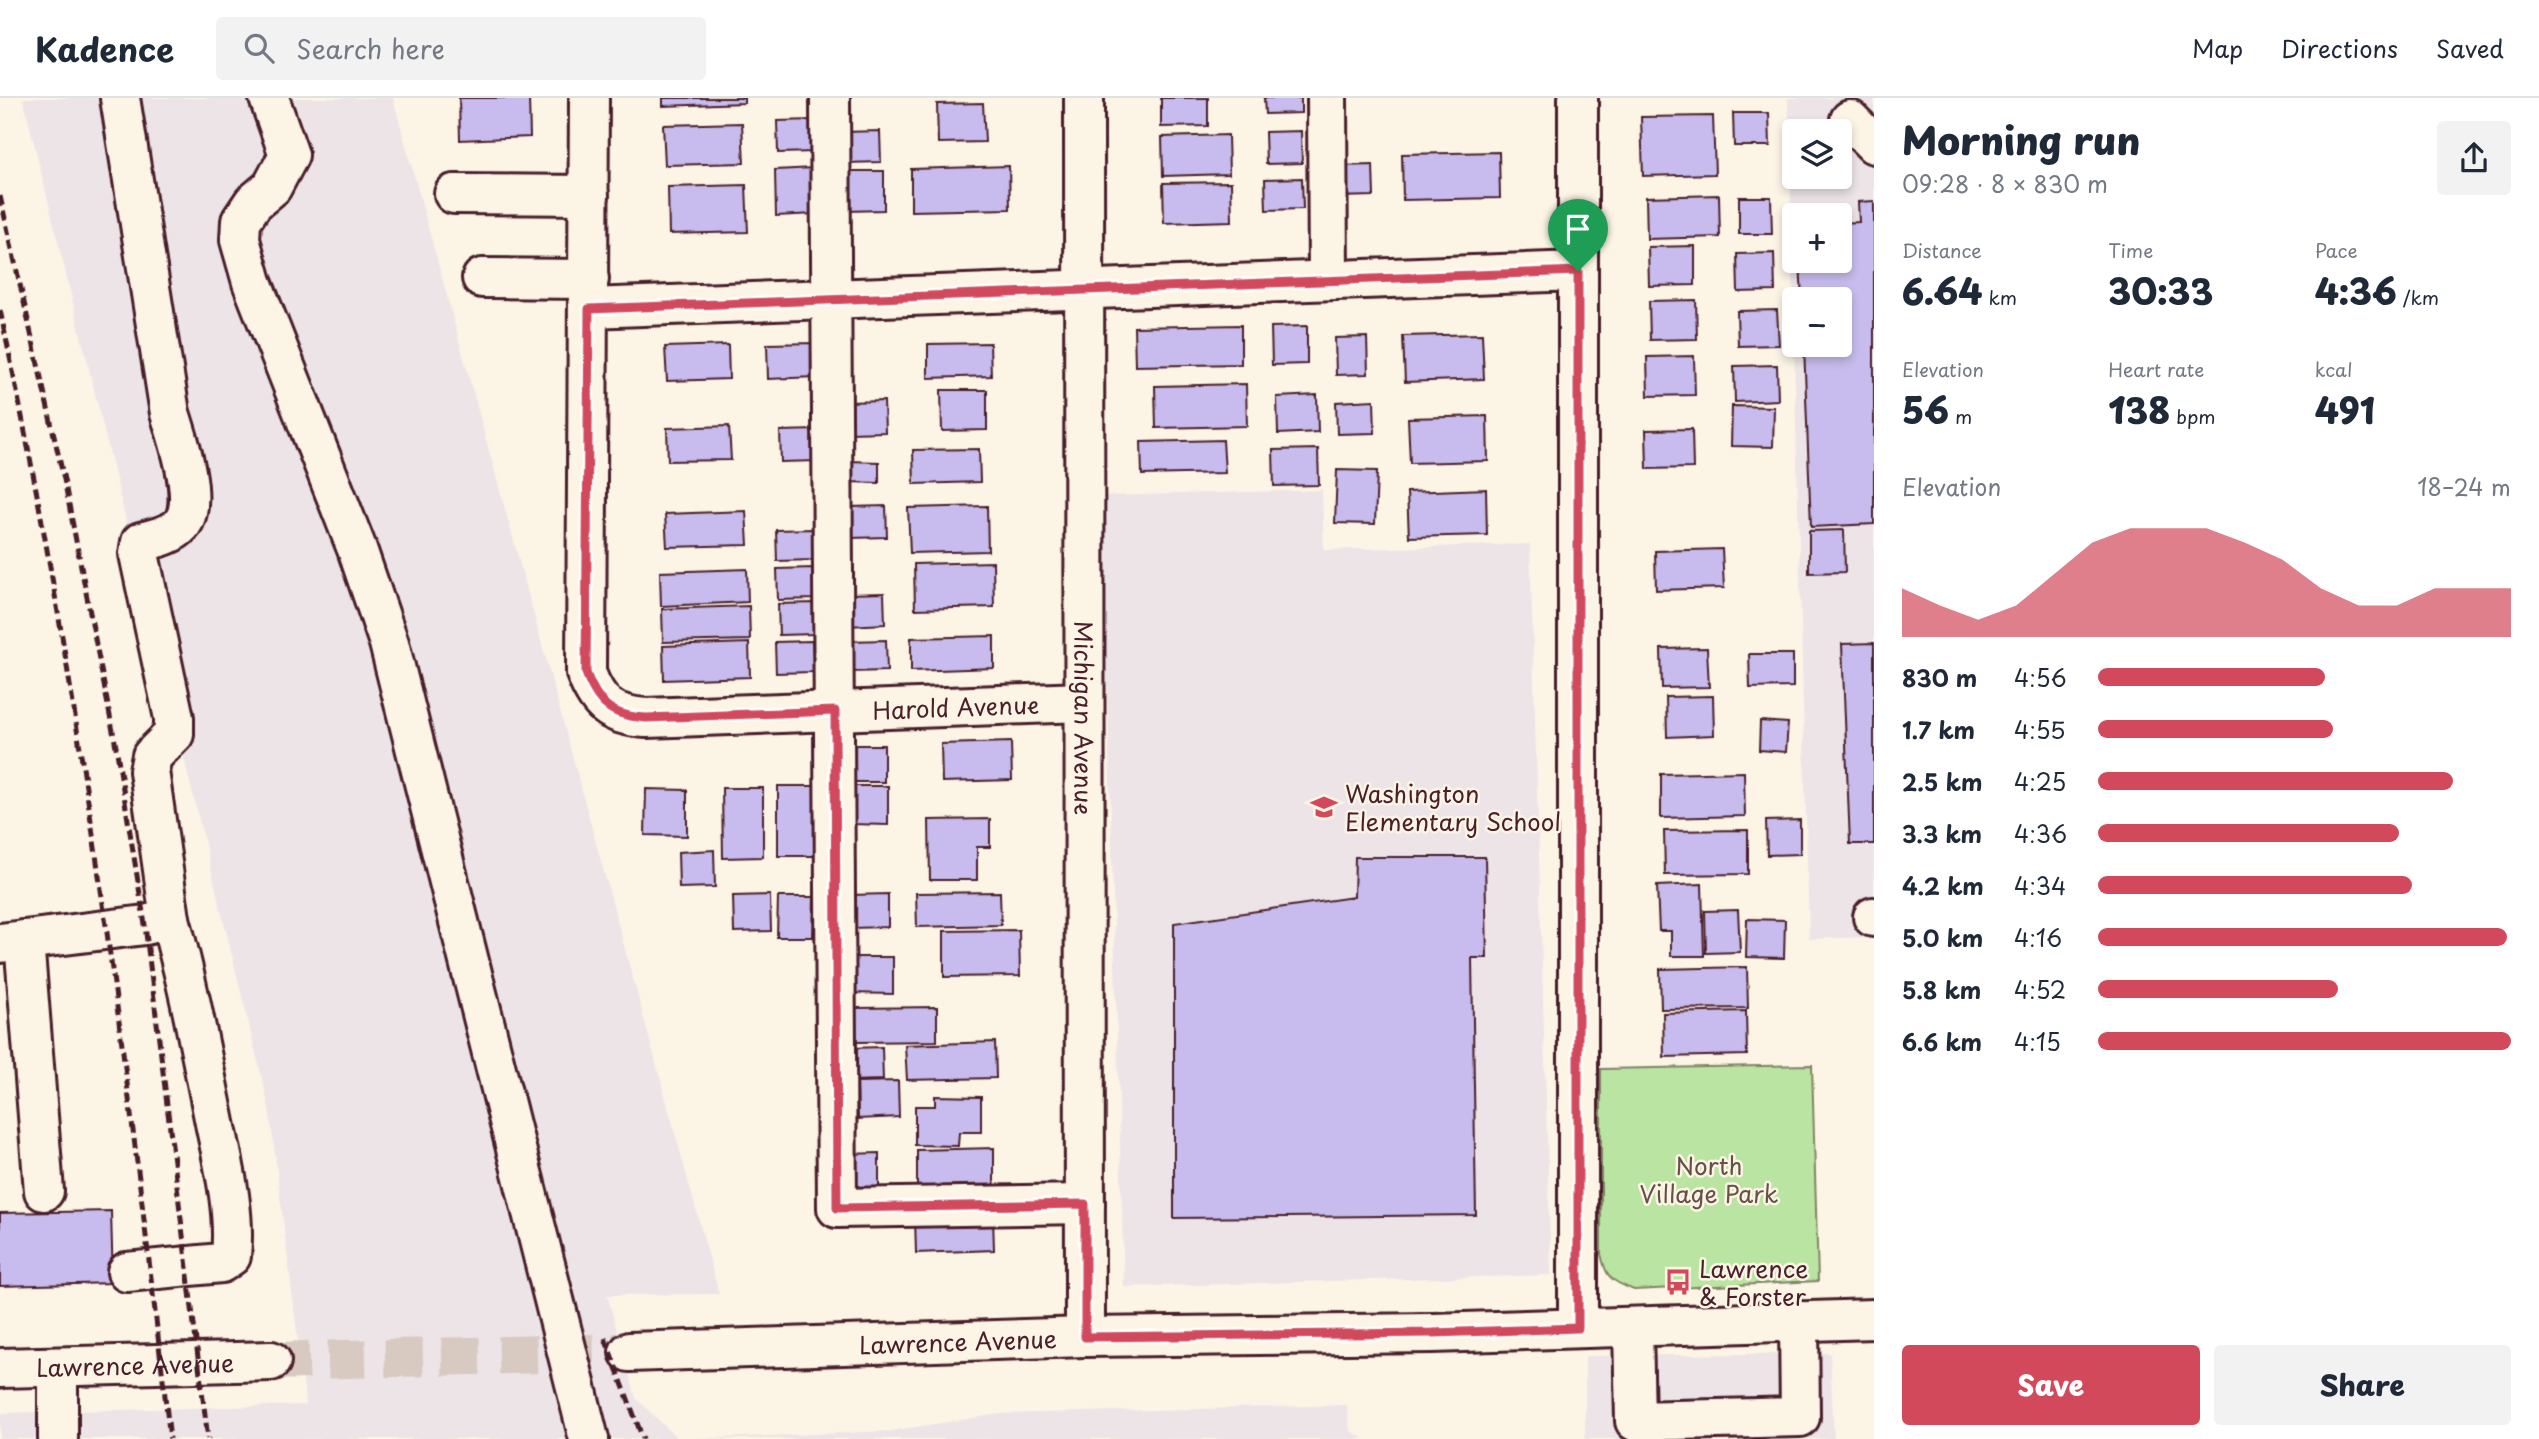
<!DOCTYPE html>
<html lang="en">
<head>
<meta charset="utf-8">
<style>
  body { margin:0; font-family:"Playpen Sans",sans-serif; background:#f2f2f3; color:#1f2937; height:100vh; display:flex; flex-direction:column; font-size:26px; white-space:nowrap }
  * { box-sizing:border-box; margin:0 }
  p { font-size:23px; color:#747a83 }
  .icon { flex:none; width:38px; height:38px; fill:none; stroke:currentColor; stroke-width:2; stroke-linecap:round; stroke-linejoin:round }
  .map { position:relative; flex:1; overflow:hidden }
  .panel { display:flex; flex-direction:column; background:#fff; width:665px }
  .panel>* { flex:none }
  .controls { position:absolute; left:1782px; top:21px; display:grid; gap:14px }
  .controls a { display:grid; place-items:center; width:70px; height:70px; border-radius:7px; background:#fff; box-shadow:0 4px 10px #0003; font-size:35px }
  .pin { position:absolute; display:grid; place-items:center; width:60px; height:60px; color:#fff; margin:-72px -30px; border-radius:50% 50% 50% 0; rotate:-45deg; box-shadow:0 0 7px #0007 }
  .pin .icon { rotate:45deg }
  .round { display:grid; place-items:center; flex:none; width:74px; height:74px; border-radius:7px; background:#f2f2f3 }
  .overview { display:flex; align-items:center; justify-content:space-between; height:119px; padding:0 28px }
  h1 { font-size:38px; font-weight:800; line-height:52px }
  .metrics { display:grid; grid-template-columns:repeat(3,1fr); gap:10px; height:119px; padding:7px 28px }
  .metrics div { display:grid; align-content:center }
  .metrics b { font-size:35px; font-weight:800 }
  .metrics small { font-size:19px; font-weight:400 }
  .metrics p { font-size:19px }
  .chart { height:196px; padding:14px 28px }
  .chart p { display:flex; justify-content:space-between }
  .chart svg { width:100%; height:126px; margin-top:7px; fill:#d1495b; opacity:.7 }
  .primary-button { display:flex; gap:14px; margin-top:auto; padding:14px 28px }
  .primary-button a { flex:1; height:80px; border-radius:7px; background:#d1495b; color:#fff; font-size:28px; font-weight:800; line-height:80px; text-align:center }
  .primary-button a+a { background:#f2f2f3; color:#1f2937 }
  ul { padding:0 28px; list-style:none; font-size:23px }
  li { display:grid; grid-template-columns:112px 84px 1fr; align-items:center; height:52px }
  li i { height:18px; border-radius:9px; background:#d1495b }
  header { display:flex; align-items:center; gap:42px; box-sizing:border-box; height:98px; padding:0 35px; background:#fff; border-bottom:2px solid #e0e1e3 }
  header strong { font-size:33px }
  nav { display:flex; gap:38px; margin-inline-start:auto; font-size:24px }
  .search { width:490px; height:63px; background:#f2f2f3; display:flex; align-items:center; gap:18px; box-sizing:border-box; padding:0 24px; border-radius:7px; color:#747a83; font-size:26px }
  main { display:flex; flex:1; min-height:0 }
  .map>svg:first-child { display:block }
  .built { fill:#ece4e7; fill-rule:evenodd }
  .green { fill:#bae4a1; stroke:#828266; stroke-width:2 }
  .building { fill:#c7bced; stroke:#4a1f2b; stroke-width:2 }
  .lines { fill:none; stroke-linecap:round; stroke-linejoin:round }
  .major-tunnel { stroke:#d8cac0; stroke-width:38; stroke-dasharray:38 19; stroke-linecap:butt }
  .minor-casing { stroke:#4a1f2b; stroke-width:44 }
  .major-casing { stroke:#4a1f2b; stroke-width:44 }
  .minor { stroke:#fcf5e5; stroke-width:38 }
  .major { stroke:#fcf5e5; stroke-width:38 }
  .rail { stroke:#4a1f2b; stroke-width:5; stroke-dasharray:10 5; stroke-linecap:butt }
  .route-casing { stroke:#fff; stroke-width:14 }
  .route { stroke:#d1495b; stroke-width:9 }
  .labels { text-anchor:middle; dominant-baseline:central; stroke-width:5; stroke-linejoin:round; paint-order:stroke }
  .street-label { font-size:24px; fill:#4a1f2b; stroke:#fcf5e5 }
  .poi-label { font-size:24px; fill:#4a1f2b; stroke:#fcf5e5; text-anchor:start }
  .park-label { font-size:24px; fill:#665048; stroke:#fcf5e5 }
</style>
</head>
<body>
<header>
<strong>Kadence</strong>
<div class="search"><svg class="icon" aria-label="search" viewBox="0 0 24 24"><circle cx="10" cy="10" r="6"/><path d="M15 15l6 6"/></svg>Search here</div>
<nav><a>Map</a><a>Directions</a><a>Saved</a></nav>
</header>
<main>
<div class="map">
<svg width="1874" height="1341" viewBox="0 0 1874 1341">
  <rect width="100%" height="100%" fill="#fcf5e5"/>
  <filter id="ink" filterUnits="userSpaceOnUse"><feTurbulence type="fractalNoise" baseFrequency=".0143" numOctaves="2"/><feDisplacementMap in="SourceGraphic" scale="14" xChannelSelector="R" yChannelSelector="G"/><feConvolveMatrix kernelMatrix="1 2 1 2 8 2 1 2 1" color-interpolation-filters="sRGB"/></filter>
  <g filter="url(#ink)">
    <g class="built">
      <path d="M23 0H393L719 1196 607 1197 636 1300 678 1341H0V1315L306 1307 269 1009Z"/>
      <path d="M1788 0H1874V839L1809 841 1794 247H1839V201H1794V216ZM1794 33H1839V79H1794ZM1794 117H1839V163H1794Z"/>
      <path d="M1322 392 1324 452 1530 446 1551 1177 1124 1189 1102 398Z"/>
      <path d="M1830 1255 1834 1341H1585V1258Z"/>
      <path d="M1347 1307 1350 1333 1364 1341H693L890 1333 999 1316Z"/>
    </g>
    <path class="green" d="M1812 967 1818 1183 1634 1192C1611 1183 1606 1180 1601 1156V971Z"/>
    <g class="building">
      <path d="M459 0H529L530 39 460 42Z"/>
      <path d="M663 0H744V5L663 8Z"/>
      <path d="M1161 0H1208V28L1161 29Z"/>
      <path d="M1264 0H1301V15L1265 16Z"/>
      <path d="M983 5 985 44 938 45 937 6Z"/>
      <path d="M1733 15H1769L1770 48H1734Z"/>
      <path d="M1713 18 1715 76 1643 78 1641 19Z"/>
      <path d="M814 22 815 54 778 55 777 23Z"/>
      <path d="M742 25 744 65 665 67 663 27Z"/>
      <path d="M880 33 881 64 845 65 843 34Z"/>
      <path d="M1301 33 1302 65 1266 66 1265 34Z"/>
      <path d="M1228 37 1229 76 1163 78 1162 39Z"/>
      <path d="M1499 54 1500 100 1403 102 1402 56Z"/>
      <path d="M1373 67 1374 98 1338 99 1337 68Z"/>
      <path d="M1009 68 1010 111 911 113V71Z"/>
      <path d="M814 70 815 116 776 118 775 72Z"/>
      <path d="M846 73H884V112L847 113Z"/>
      <path d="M1302 80 1303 111 1266 112 1265 81Z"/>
      <path d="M1231 84 1232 123 1164 125 1163 85Z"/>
      <path d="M746 87 748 134 669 136 668 89Z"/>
      <path d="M1719 97 1720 139 1647 141 1646 99Z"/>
      <path d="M1739 99H1771L1772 136H1739Z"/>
      <path d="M1874 103V426L1811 429 1804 247H1839V201H1802L1800 163H1839V125L1859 124 1858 104Z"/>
      <path d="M1695 148V187L1649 188 1648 149Z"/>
      <path d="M1774 155 1775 193 1738 194 1737 156Z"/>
      <path d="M1696 202 1697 241 1650 242 1649 203Z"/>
      <path d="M1777 212 1779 247 1738 248 1737 213Z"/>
      <path d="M1241 227V266L1135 268 1134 229Z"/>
      <path d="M1307 228V266L1272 267 1271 229Z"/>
      <path d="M1482 236 1484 281 1405 284 1403 238Z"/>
      <path d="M1367 239 1368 276 1336 277 1335 240Z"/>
      <path d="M816 245V279L768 281 767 246Z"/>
      <path d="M990 245 991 278 928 280V246Z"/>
      <path d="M728 247 729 281 667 283 665 249Z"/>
      <path d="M1694 258 1695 297 1648 298 1647 259Z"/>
      <path d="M1777 267 1778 302 1735 304 1734 268Z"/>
      <path d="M1246 286 1247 328 1156 330 1155 288Z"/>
      <path d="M941 292H987V332L942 333Z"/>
      <path d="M1317 297 1318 334 1278 336 1277 299Z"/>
      <path d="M1374 302 1375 335 1337 336 1336 304Z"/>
      <path d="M884 303 885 334 848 335 847 304Z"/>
      <path d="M1732 308 1774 309 1773 349 1731 348Z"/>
      <path d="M1487 318 1488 363 1410 365 1408 320Z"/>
      <path d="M729 328 731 362 668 363 667 330Z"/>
      <path d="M1692 331 1693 370 1647 371 1646 332Z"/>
      <path d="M817 332 818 363 781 364 780 333Z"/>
      <path d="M1223 342 1225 375 1142 377 1141 344Z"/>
      <path d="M979 351 980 384 914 386 913 352Z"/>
      <path d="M1318 351 1319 387 1274 388 1273 352Z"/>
      <path d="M848 363 879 364V385L847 384Z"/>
      <path d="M1337 372 1377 373 1375 426 1335 425Z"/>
      <path d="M1486 391 1487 437 1409 439 1407 394Z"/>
      <path d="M886 408 887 439 850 440 849 409Z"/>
      <path d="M987 408 988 453 910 455 908 410Z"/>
      <path d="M746 413 748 447 667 449 665 416Z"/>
      <path d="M813 431 814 462 777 463 776 432Z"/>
      <path d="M1844 432 1845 474 1809 475V433Z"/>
      <path d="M1722 451 1724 490 1656 492 1655 453Z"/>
      <path d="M993 464 994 509 915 511 914 466Z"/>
      <path d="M814 470 815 501 778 502 777 471Z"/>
      <path d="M747 471 748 504 661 508 660 474Z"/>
      <path d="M884 495 885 526 848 528 847 496Z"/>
      <path d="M815 505 816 536 779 537 778 506Z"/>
      <path d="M749 508 750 542 663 544 662 511Z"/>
      <path d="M994 538V570L911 573V540Z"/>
      <path d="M886 542 887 573 850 574 849 543Z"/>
      <path d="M812 543 813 574 776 575 775 544Z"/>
      <path d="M749 545 750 579 664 582 663 548Z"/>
      <path d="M1874 545V746H1850L1842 546Z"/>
      <path d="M1707 550 1709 589 1662 590 1661 551Z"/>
      <path d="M1749 556H1793V589L1750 590Z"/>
      <path d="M1713 598 1714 637 1667 639 1666 599Z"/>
      <path d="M1760 623 1788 625 1786 654 1759 652Z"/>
      <path d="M1011 644 1012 682 942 684 941 646Z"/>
      <rect x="845" y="647" width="39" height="37"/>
      <path d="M1744 674 1745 718 1661 720V676Z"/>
      <rect x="778" y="688" width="41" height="70"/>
      <path d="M850 688H888V727L850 726Z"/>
      <path d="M722 690H763V759L723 760Z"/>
      <path d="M646 691 687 692V738L645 737Z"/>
      <path d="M990 721V749H977V782H930L929 722Z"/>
      <path d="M1800 722V756L1767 757 1766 723Z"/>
      <path d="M1748 732V776L1665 777 1664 733Z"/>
      <path d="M714 752 715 789 679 790 678 754Z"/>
      <path d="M1355 759H1485L1487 860H1472L1476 1117 1174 1120V825L1354 799Z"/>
      <path d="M1702 786 1704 858H1671V833H1659L1657 788Z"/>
      <path d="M1000 794 1001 827 917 829 916 795Z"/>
      <path d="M888 796V829L850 830V797Z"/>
      <path d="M770 797 771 833 734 834 733 798Z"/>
      <path d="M778 799H814L813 839H777Z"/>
      <path d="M1738 812 1740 854 1706 855 1705 813Z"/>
      <path d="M1747 821 1785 822 1784 860 1746 859Z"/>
      <path d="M1019 832 1020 878 944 879V833Z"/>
      <path d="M849 859H893V896L848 895Z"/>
      <path d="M1747 869 1748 910 1661 911 1660 871Z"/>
      <path d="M937 909V943L856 944 855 910Z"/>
      <path d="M1746 913 1747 957 1664 959 1663 915Z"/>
      <path d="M995 944 996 980 907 982 905 947Z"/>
      <path d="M882 949 883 982 850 983V950Z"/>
      <path d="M898 983 899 1019 858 1021 857 984Z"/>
      <path d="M935 998 981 999V1034H959L958 1048 915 1047V1008H935Z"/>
      <path d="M994 1050V1091L917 1092V1052Z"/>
      <path d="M879 1055V1093L848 1094 847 1056Z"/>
      <path d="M111 1113 113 1185 0 1188V1115Z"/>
      <path d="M993 1118 994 1152 916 1155 915 1120Z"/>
    </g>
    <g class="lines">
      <path class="major-tunnel" d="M271 1263 629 1254"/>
      <g class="minor-casing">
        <g id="minor">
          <path d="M269 0 289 57 272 89 253 105 241 123 240 142 252 184 357 451 389 545 589 1341"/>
          <path id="s1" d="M589 0 586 575C598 607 612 618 646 620L1083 604"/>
          <path d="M830 0 837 1110 1085 1106"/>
          <path id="s2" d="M1084 0 1085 1239"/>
          <path d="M1327 0 1328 182"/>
          <path d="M1578 0V1230"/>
          <path d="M1850 22 1874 46"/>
          <path d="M454 96 589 97"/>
          <path d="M482 180 589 181"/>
          <path d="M589 210 1578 173"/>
          <path d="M1873 819H1874"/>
          <path d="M24 842 44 1093"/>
          <path d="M0 845 145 827 170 821 149 673 152 658 174 636V620L139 456 141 444C155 440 171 438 181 427 200 405 178 340 170 315L120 0"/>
          <path d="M127 1174 221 1165 231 1158C236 1110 222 1061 213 1015 200 950 188 885 170 821"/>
          <path d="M1633 1229 1635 1323 1800 1319 1799 1223"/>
          <path d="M58 1341V1269"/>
        </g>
      </g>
      <g class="major-casing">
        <g id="major">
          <path id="s3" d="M629 1254 1085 1239 1433 1235 1874 1221"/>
          <path id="s4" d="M0 1270 271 1263"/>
        </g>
      </g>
      <use href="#minor" class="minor"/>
      <use href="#major" class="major"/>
      <g class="rail">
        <path d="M0 98 65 386 117 654 145 827 208 1341"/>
        <path d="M0 212C80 584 126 963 170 1341"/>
        <path d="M605 1240 643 1341"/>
      </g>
    </g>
  </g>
  <g class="lines" filter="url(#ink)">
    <g class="route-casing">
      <path id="route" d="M1578 173V1230L1433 1235 1085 1239V1106L837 1110 835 613 646 620C612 618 598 607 586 575L589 211Z"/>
    </g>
    <use href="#route" class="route"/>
  </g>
  <defs>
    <g id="school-bare" transform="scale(2.1)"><path d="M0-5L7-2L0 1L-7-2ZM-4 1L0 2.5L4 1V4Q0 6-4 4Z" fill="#d1495b" stroke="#fcf5e5" stroke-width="2.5" paint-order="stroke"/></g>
    <g id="bus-bare" transform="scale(2.1)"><path d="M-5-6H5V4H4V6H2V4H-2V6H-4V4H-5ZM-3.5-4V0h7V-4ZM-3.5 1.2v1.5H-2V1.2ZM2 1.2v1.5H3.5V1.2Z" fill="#d1495b" stroke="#fcf5e5" stroke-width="2.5" paint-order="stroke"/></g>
  </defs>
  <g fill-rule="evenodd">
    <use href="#school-bare" x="1324" y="709"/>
    <use href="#bus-bare" x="1678" y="1184"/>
  </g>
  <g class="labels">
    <g class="street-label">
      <text stroke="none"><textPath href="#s1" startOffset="966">Harold Avenue</textPath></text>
      <text stroke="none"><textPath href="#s2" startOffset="620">Michigan Avenue</textPath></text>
      <text stroke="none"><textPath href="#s3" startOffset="329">Lawrence Avenue</textPath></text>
      <text stroke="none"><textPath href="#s4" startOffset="135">Lawrence Avenue</textPath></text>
    </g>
    <g class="poi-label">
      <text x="1345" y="695">Washington<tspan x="1345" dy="28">Elementary School</tspan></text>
      <text x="1699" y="1170">Lawrence<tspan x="1699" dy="28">&amp; Forster</tspan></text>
    </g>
    <g class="park-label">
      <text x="1709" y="1067">North<tspan x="1709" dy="28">Village Park</tspan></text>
    </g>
  </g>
</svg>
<div class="controls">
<a><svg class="icon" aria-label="layers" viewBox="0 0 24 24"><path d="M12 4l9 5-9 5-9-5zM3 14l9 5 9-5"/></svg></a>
<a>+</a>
<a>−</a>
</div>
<div class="pin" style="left:1578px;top:173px;background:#1e9e55"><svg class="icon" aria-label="arrive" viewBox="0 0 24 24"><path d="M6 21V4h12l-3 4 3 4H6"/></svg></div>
</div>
<section class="panel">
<div class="overview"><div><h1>Morning run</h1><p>09:28 · 8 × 830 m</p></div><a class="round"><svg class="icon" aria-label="share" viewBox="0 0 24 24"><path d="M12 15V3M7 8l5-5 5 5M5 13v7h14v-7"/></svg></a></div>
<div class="metrics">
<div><p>Distance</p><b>6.64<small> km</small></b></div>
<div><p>Time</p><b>30:33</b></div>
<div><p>Pace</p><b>4:36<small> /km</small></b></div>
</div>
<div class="metrics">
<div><p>Elevation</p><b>56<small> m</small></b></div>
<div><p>Heart rate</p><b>138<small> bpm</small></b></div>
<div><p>kcal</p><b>491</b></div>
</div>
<div class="chart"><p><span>Elevation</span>18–24 m</p>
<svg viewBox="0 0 160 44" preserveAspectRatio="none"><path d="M0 44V27L10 33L20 38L30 33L40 22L50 11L60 6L70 6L80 6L90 11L100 17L110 27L120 33L130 33L140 27L150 27L160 27V44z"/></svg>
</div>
<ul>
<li><b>830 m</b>4:56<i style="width:55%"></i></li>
<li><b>1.7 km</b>4:55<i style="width:57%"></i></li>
<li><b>2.5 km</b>4:25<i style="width:86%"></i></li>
<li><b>3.3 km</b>4:36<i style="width:73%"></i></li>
<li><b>4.2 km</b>4:34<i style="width:76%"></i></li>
<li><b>5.0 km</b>4:16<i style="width:99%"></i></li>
<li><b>5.8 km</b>4:52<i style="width:58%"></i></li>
<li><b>6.6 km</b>4:15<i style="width:100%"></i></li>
</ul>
<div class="primary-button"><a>Save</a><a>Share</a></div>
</section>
</main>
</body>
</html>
